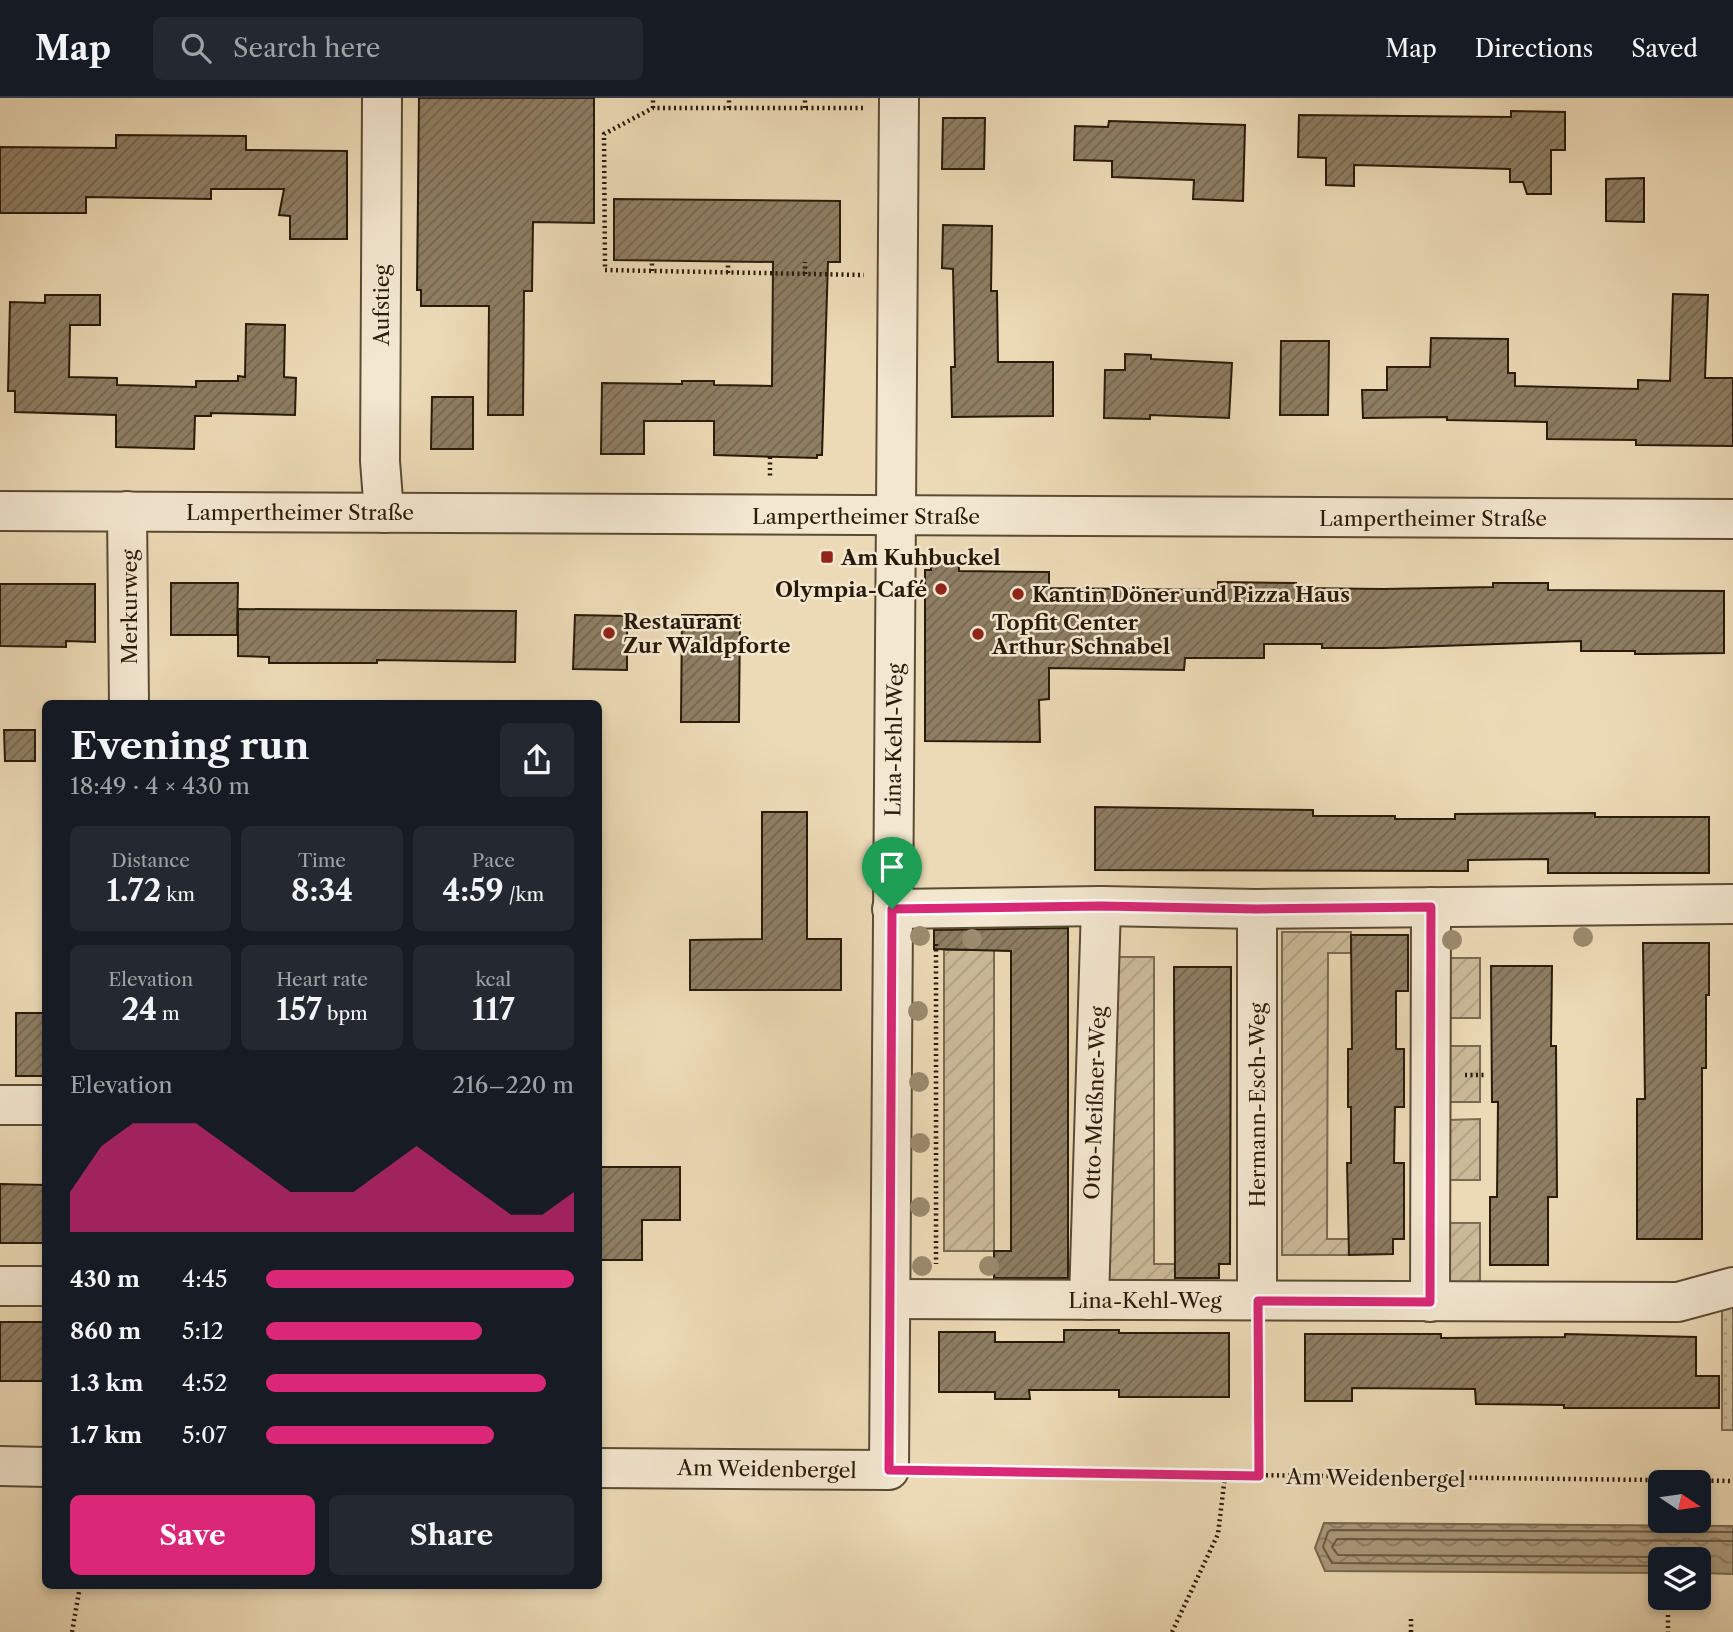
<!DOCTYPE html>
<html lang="en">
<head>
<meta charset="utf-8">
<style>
  body { margin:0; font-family:"Libre Caslon Text",serif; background:#242831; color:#f1f3f6; height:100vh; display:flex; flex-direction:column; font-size:26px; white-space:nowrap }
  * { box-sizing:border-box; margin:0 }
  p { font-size:23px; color:#9ea1a6 }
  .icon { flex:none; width:38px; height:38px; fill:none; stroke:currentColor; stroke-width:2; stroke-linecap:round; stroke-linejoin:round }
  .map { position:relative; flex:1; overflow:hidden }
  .side { position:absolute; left:42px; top:602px; width:560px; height:889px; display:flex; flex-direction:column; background:#171b24; border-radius:10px; box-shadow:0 4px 10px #0003 }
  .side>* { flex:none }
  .needle { width:46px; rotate:103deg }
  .tools { position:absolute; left:1648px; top:1372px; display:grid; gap:14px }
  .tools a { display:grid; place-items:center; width:63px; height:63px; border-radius:10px; background:#171b24; box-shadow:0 4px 10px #0003; font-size:35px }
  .pin { position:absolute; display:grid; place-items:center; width:60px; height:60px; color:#fff; margin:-72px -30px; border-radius:50% 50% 50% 0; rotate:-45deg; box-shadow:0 0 7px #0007 }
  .pin .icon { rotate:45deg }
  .round { display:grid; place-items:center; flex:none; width:74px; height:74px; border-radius:10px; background:#242831 }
  .headline { display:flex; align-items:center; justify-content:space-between; height:119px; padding:0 28px }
  h1 { font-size:38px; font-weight:800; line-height:52px }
  .metrics { display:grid; grid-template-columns:repeat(3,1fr); gap:10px; height:119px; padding:7px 28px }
  .metrics div { display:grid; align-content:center; border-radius:10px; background:#242831; text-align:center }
  .metrics b { font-size:30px; font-weight:800 }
  .metrics small { font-size:19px; font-weight:400 }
  .metrics p { font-size:19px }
  .chart { height:196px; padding:14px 28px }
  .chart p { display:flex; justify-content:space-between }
  .chart svg { width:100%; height:126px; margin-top:7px; fill:#db2777; opacity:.7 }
  .action { display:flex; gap:14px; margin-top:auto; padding:14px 28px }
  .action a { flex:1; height:80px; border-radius:10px; background:#db2777; color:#fff; font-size:28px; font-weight:800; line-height:80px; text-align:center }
  .action a+a { background:#242831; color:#f1f3f6 }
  ul { padding:0 28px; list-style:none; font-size:23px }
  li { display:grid; grid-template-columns:112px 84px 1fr; align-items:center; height:52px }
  li i { height:18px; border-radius:9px; background:#db2777 }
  header { display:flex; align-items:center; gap:42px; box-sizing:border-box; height:98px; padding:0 35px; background:#171b24; border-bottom:2px solid #363941 }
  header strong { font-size:33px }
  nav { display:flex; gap:38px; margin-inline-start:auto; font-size:24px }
  .search { width:490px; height:63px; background:#242831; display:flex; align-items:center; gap:18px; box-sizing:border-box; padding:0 24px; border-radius:10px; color:#9ea1a6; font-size:26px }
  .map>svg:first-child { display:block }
  .grass { fill:url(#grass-dots); stroke:#7a6a52; stroke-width:2 }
  .garden { fill:url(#garden-furrows); stroke:#7a6a52; stroke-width:2 }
  .water { fill:url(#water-waves); stroke:#76674e; stroke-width:2 }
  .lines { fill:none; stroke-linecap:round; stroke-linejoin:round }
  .shore { stroke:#6a5a43; stroke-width:2 }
  .building { fill:url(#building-hatch); stroke:#291b0a; stroke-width:2 }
  .minor-casing { stroke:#5a4b35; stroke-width:42 }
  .tertiary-casing { stroke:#5a4b35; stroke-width:42 }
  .path { stroke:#291b0a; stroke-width:4.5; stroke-dasharray:2 3.5; stroke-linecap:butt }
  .minor { stroke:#f3e7d0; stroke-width:38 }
  .tertiary { stroke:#f3e7d0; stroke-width:38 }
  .tree { fill:#9c8b6f }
  .route-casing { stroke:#fff; stroke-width:14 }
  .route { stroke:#db2777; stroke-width:9 }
  .poi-dot { fill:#8f2418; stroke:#f3e7d0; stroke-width:2.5 }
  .labels { text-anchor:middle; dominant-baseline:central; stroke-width:5; stroke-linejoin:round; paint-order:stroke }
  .street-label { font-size:21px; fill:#291b0a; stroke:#f3e7d0 }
  .poi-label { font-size:21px; font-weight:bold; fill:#291b0a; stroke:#f3e7d0; text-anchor:start }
</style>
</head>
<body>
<header>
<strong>Map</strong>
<div class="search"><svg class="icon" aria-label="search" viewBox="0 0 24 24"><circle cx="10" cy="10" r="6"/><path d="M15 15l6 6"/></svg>Search here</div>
<nav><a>Map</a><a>Directions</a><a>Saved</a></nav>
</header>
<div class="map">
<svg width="1733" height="1534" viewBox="0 0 1733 1534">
  <defs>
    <pattern id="grass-dots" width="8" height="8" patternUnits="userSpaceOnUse" patternTransform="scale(1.75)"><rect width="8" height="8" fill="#cbba99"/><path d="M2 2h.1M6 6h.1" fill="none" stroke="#ae9f82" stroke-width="1.8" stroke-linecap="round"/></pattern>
    <pattern id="garden-furrows" width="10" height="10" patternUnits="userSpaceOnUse" patternTransform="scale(1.75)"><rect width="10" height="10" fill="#cbba99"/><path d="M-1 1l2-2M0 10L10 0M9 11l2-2" fill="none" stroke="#ae9f82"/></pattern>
    <pattern id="water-waves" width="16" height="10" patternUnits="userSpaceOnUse" patternTransform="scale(1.75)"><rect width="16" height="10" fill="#aa997c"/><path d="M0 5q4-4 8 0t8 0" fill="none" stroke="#8a7c64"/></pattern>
    <pattern id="building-hatch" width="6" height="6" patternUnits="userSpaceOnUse" patternTransform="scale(1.75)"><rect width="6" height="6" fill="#8e7e63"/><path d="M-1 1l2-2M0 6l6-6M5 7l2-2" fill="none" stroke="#746650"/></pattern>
  </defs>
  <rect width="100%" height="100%" fill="#ecdab6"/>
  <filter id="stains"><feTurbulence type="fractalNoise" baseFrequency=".00286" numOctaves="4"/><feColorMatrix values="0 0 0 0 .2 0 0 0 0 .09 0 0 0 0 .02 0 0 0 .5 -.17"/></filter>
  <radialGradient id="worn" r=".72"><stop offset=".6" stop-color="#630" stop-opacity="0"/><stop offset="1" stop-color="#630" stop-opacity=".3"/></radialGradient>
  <path class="grass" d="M1733 1199V1332H1722V1207Z"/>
  <g class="garden">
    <path d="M1282 834H1351V855H1328L1327 1141H1349V1157H1282Z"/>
    <rect x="944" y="852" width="50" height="301"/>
    <path d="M1109 859H1154V1166H1175V1182H1108Z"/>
    <rect x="1449" y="860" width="31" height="60"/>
    <path d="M1448 948H1480V1004H1449Z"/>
    <path d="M1480 1021V1082H1449V1022Z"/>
    <rect x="1449" y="1125" width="31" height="62"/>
  </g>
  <path class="water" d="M1324 1425 1733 1428V1476L1699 1475V1461H1661V1475L1325 1473 1315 1450Z"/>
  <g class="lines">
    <g class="shore">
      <path d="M1667 1461 1659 1459 1338 1457 1332 1449 1337 1441 1733 1443"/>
      <path d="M1661 1468 1332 1465 1323 1449 1328 1434 1331 1432 1733 1434"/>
    </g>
  </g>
  <g class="building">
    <path d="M419 0H594V125L533 124 532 193H524L523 317H488L489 208H421V192H417Z"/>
    <path d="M1511 13 1565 14V52H1551V96H1527L1523 84H1510V71L1354 67V88L1326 87V60L1298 59 1299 17 1511 19Z"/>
    <path d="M943 20H985L984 71H942Z"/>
    <path d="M1109 23 1245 27 1243 103 1193 101 1194 82 1112 79V63L1074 62 1075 28 1108 29Z"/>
    <path d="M116 37 246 38V52L347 53V141H290V118L279 117 284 91H211V101L86 99V115H0V49L116 50Z"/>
    <path d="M1644 80V124L1606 123V81Z"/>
    <path d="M614 101 840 103V164H828L822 357H817V360L714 357V323H644V356H601L602 285 682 286V283H714V287L772 288 773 164 614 162Z"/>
    <path d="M943 127 992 128 991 193H997L998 264H1053V318L952 319 951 269H955L953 171 942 170Z"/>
    <path d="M1673 196 1708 197 1705 280H1733V348L1636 347V342L1547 341V324L1447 322V319L1363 320 1362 292H1387V269H1430L1431 240 1508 241V275H1515V288L1638 291V282L1670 283Z"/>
    <path d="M45 197H100V227H70L69 279 117 280V287L196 289V283H238V278L245 279 246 226 285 227 284 279 296 280 295 317 211 315V318H195L194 351 116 349V317L15 314V293H8L10 204 45 205Z"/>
    <path d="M1281 243H1329L1328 317H1280Z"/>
    <path d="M1125 256 1151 257V261L1232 265 1229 320 1150 317V321L1104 320 1105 272H1125Z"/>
    <path d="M432 299H473V351H431Z"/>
    <path d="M931 465 959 466V473L1049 474V490L1218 492V484L1296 485V490L1384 491 1493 489V485H1548V492L1724 493V555L1650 556H1635V553H1581V543L1383 550H1322V546H1264V560H1185L1184 572 1049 570V601L1039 602 1040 644 925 643V472H931Z"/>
    <path d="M171 485H238L237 537H171Z"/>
    <path d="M0 486H95V544L66 543V549L0 548Z"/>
    <path d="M238 511 516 513 515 564 377 562V565H269V559L238 558Z"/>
    <path d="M575 517 627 518V572L573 571Z"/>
    <path d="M682 517H740L739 624H681Z"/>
    <path d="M4 632H35V663H5Z"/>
    <path d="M1095 709 1313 712V718H1395V721H1455V716L1595 715V719H1709V775H1548V761L1468 762V773L1095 772Z"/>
    <path d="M762 714H807V841H841V892H690V842L762 841Z"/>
    <path d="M1068 830V1180H994V1153H1011V853L934 851V832Z"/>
    <path d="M1351 837H1408V893H1396V951H1404V1009H1395L1394 1065H1404V1141H1393V1156L1349 1157 1347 1065H1351V1009H1348V951H1352Z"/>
    <path d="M1643 845H1709V897H1706V970H1702V1141H1637V1001H1645Z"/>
    <path d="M1491 868H1552L1551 948H1556L1557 1099H1548V1167H1490V1099H1497L1498 1004H1492Z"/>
    <path d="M1174 869H1231L1230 1166H1219V1180H1175Z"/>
    <rect x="16" y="915" width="30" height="63"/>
    <path d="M598 1069H680V1122H642V1162H598Z"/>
    <path d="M0 1086 46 1087V1145H0Z"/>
    <rect x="0" y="1224" width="46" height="59"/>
    <path d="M1064 1232H1119V1235H1229V1299H1119V1292H1029L1030 1301H995V1294H939V1234H995V1244H1064Z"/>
    <path d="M1305 1236H1441V1240L1565 1239V1236L1696 1239V1278H1719V1310H1564V1307L1476 1306 1475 1291 1352 1290V1303H1305Z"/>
  </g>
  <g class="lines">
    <g class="minor-casing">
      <g id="minor">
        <path d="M382 0 380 363 384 415"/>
        <path d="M127 413 129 606"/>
        <path d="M892 811 1101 808 1257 811 1733 806"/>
        <path d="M1257 811V1203"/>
        <path d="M0 1007H46"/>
        <path d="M0 1188H46"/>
        <path d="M891 1201 1678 1204 1733 1189"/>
        <path d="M1089 1202 1101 808"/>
        <path d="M1430 1204 1431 809"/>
        <path d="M0 1368 46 1369"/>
        <path d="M598 1370 889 1372 899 0"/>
      </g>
    </g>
    <g class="tertiary-casing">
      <path id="tertiary" d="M0 413 1733 421"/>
    </g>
    <g class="path">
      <path d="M653 10V0"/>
      <path d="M729 10V0"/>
      <path d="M805 10V0"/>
      <path d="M863 10H653L604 36 605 172 864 177"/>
      <path d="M652 173V163"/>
      <path d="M728 175V163"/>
      <path d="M805 176V164"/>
      <path d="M770 359V380"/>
      <path d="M936 846V1166"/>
      <path d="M598 872 599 873"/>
      <path d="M1465 977H1485"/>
      <path d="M1258 1239 1259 1378"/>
      <path d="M925 1373 1733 1383"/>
      <path d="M1668 1517V1534"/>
      <path d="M72 1534 80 1488"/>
      <path d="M1172 1534 1218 1436 1225 1378"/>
      <path d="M1411 1534V1520"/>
    </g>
    <use href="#minor" class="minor"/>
    <use href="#tertiary" class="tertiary"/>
  </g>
  <g class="tree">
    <circle cx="920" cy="838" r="10"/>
    <circle cx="1583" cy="839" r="10"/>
    <circle cx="972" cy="841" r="10"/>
    <circle cx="1452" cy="842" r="10"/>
    <circle cx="918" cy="913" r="10"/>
    <circle cx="919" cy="984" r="10"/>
    <circle cx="920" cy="1045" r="10"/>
    <circle cx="920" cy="1109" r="10"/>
    <circle cx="922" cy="1168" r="10"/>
    <circle cx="989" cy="1168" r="10"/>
  </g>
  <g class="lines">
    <g class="route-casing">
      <path id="route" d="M1101 808 1257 811 1431 809 1430 1204 1258 1203 1259 1378 889 1372 892 811Z"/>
    </g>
    <use href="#route" class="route"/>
  </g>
  <g class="poi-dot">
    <rect x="820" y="452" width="14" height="14" rx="3.5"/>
    <circle cx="941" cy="491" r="7"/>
    <circle cx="1018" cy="496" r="7"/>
    <circle cx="609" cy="535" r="7"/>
    <circle cx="978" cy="536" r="7"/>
  </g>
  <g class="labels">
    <g class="street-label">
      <text transform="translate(381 207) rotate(-90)">Aufstieg</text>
      <text x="300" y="414">Lampertheimer Straße</text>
      <text x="866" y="418">Lampertheimer Straße</text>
      <text x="1433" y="420">Lampertheimer Straße</text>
      <text transform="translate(129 509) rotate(-90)">Merkurweg</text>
      <text transform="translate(894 642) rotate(-89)">Lina-Kehl-Weg</text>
      <text transform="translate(1095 1005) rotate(-88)">Otto-Meißner-Weg</text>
      <text transform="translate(1257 1007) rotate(-90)">Hermann-Esch-Weg</text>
      <text x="1145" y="1202">Lina-Kehl-Weg</text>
      <text transform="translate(767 1371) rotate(1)">Am Weidenbergel</text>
      <text transform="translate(1376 1380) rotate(1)">Am Weidenbergel</text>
    </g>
    <g class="poi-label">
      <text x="841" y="459">Am Kuhbuckel</text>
      <text x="927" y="491" text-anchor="end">Olympia-Café</text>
      <text x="1032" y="496">Kantin Döner und Pizza Haus</text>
      <text x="623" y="523">Restaurant<tspan x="623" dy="24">Zur Waldpforte</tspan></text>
      <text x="992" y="524">Topfit Center<tspan x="992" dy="24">Arthur Schnabel</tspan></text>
    </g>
  </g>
  <rect width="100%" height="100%" filter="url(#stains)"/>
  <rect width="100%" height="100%" fill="url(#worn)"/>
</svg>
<div class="tools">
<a><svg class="needle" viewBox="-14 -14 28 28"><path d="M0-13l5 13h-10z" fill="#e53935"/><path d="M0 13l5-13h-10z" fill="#9ea1a6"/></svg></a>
<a><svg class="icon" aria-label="layers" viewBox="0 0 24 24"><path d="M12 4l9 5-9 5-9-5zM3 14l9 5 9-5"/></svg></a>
</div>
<div class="pin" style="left:892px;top:811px;background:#1e9e55"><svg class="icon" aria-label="arrive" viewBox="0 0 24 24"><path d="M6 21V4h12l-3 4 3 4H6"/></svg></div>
<section class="side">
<div class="headline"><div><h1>Evening run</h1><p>18:49 · 4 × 430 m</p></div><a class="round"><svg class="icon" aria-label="share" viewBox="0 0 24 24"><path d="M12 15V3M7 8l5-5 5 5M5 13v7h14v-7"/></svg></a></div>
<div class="metrics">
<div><p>Distance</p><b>1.72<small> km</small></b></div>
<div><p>Time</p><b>8:34</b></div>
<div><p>Pace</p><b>4:59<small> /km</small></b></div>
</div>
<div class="metrics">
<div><p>Elevation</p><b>24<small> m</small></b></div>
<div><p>Heart rate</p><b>157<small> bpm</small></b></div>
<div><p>kcal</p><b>117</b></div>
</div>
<div class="chart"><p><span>Elevation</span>216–220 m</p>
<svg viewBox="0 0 160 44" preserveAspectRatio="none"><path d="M0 44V30L10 14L20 6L30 6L40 6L50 14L60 22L70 30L80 30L90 30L100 22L110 14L120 22L130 30L140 38L150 38L160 30V44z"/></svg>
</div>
<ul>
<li><b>430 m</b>4:45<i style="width:100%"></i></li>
<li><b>860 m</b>5:12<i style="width:70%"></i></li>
<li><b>1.3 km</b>4:52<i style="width:91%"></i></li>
<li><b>1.7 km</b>5:07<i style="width:74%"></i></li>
</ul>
<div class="action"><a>Save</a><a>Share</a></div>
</section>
</div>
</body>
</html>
